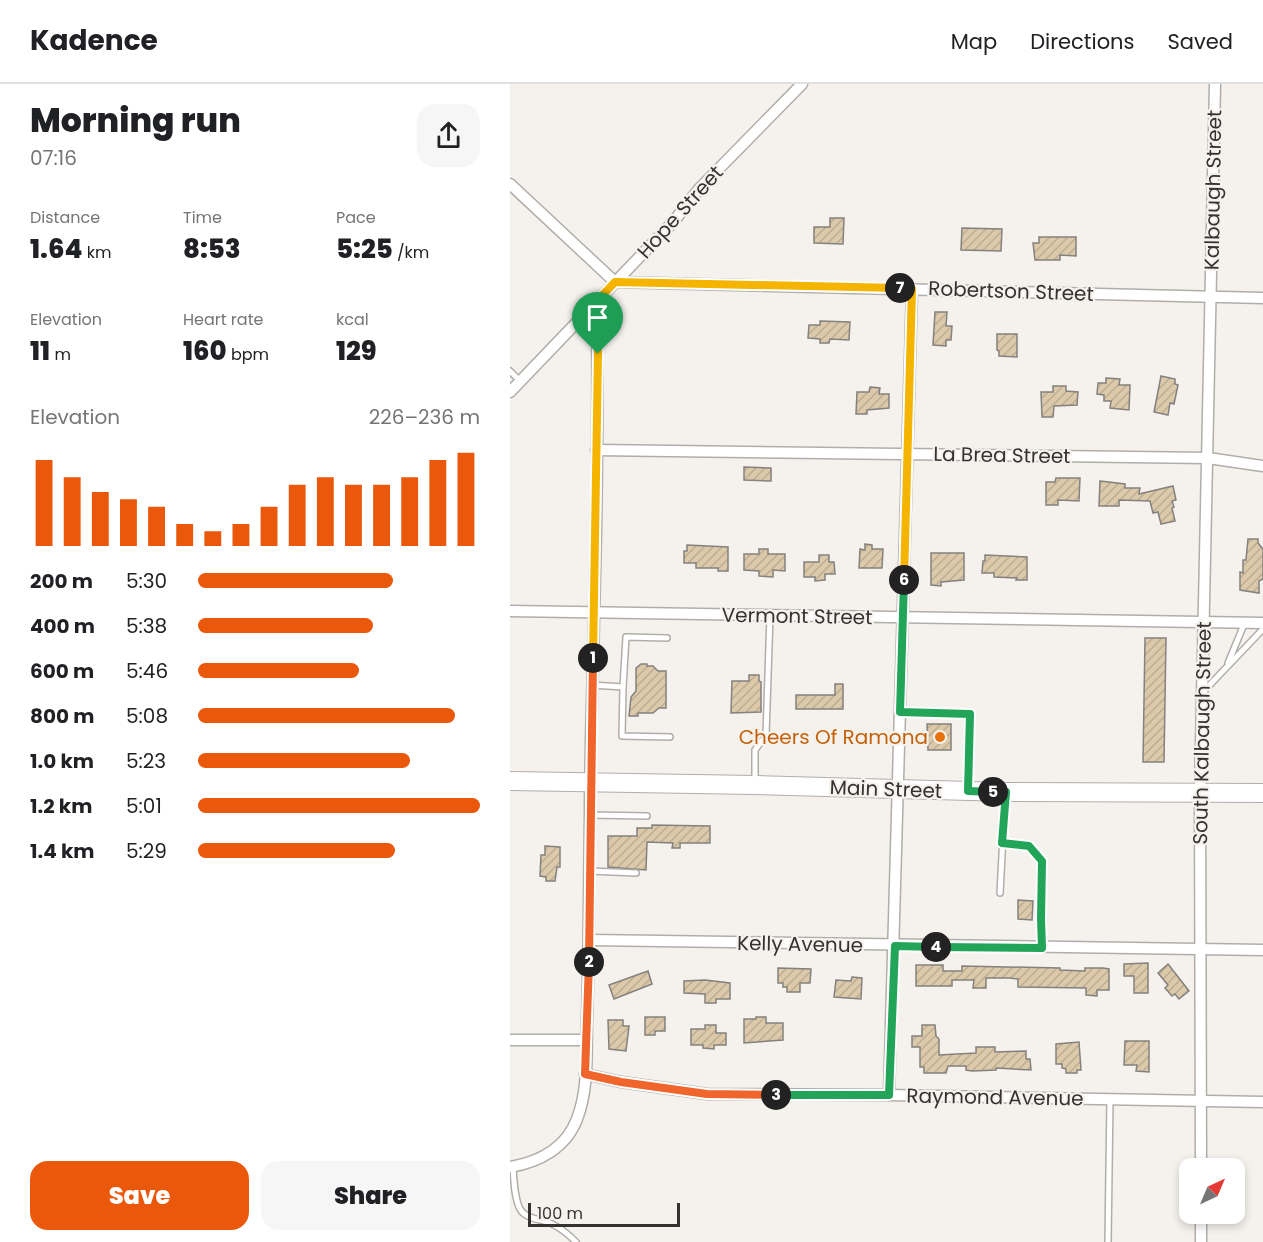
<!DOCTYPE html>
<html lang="en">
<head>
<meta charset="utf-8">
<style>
  body { margin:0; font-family:Poppins,sans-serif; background:#f6f6f6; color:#202124; height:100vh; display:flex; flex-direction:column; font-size:22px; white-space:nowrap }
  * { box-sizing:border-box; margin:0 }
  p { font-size:20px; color:#757577 }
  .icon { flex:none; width:33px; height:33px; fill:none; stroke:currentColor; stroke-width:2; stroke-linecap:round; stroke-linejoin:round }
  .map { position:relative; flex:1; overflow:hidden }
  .details { display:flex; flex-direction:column; background:#fff; width:510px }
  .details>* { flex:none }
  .needle { width:39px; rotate:44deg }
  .tools { position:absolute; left:669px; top:1074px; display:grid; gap:12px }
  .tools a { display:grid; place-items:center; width:66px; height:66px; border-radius:12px; background:#fff; box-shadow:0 3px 9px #0003; font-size:30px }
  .scale { position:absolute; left:18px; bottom:15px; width:152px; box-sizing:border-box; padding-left:6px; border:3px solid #343331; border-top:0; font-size:16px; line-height:21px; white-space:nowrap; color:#343331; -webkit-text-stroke:4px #f5f2ee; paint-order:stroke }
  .pin { position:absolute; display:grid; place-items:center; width:51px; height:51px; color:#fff; margin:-62px -26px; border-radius:50% 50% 50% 0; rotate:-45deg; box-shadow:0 0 6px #0007 }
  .pin .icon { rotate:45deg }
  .km { position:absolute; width:30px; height:30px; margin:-15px; border-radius:50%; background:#222; color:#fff; font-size:16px; line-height:30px; text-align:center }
  .round { display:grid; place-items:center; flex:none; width:63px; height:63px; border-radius:18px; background:#f6f6f6 }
  .head { display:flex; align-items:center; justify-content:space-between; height:102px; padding:0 30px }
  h1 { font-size:33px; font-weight:800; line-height:45px }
  .figures { display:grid; grid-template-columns:repeat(3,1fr); gap:9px; height:102px; padding:6px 30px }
  .figures div { display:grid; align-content:center }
  .figures b { font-size:26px; font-weight:800 }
  .figures small { font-size:16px; font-weight:400 }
  .figures p { font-size:16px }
  .chart { height:168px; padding:12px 30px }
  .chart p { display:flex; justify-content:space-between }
  .chart svg { width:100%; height:108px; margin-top:6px; stroke:#ea580c; stroke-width:6 }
  .button { display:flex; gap:12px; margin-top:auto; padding:12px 30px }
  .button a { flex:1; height:69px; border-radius:18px; background:#ea580c; color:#fff; font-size:24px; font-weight:800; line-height:69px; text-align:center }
  .button a+a { background:#f6f6f6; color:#202124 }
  ul { padding:0 30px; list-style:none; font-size:20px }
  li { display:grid; grid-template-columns:96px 72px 1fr; align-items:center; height:45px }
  li i { height:15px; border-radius:8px; background:#ea580c }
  header { display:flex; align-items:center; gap:36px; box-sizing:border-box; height:84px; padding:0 30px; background:#fff; border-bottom:2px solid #e0e0e0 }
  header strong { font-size:28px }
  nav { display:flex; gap:33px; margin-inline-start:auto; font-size:21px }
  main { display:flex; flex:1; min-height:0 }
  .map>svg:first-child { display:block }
  .building { fill:url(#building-hatch); stroke:#84817e; stroke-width:1.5 }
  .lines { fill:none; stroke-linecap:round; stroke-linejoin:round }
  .service-casing { stroke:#b1aeaa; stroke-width:8 }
  .minor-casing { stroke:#b1aeaa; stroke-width:13 }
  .primary-casing { stroke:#b1aeaa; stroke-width:20 }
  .service { stroke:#fff; stroke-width:5 }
  .minor { stroke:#fff; stroke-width:10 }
  .primary { stroke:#fff; stroke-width:18 }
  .split-1-casing { stroke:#fff; stroke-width:12 }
  .split-2-casing { stroke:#fff; stroke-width:12 }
  .split-3-casing { stroke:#fff; stroke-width:12 }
  .split-4-casing { stroke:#fff; stroke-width:12 }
  .split-5-casing { stroke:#fff; stroke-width:12 }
  .split-6-casing { stroke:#fff; stroke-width:12 }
  .split-7-casing { stroke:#fff; stroke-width:12 }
  .split-8-casing { stroke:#fff; stroke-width:12 }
  .split-1 { stroke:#f5b400; stroke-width:8 }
  .split-2 { stroke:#f0652b; stroke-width:8 }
  .split-3 { stroke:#f0652b; stroke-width:8 }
  .split-4 { stroke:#22a559; stroke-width:8 }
  .split-5 { stroke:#22a559; stroke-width:8 }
  .split-6 { stroke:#22a559; stroke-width:8 }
  .split-7 { stroke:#f5b400; stroke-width:8 }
  .split-8 { stroke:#f5b400; stroke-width:8 }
  .food-dot { fill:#e8710a; stroke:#f5f2ee; stroke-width:2 }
  .labels { text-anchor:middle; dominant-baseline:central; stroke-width:4.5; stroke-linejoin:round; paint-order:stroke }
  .street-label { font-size:20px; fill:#343331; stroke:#f5f2ee }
  .food-label { font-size:20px; fill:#c56008; stroke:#f5f2ee; text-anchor:end }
</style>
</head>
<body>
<header>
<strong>Kadence</strong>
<nav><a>Map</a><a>Directions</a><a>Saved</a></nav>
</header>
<main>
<section class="details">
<div class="head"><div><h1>Morning run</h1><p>07:16</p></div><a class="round"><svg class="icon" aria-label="share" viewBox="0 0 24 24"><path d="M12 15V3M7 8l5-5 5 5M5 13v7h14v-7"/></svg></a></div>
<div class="figures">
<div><p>Distance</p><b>1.64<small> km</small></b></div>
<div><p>Time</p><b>8:53</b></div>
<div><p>Pace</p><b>5:25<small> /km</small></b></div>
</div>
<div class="figures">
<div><p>Elevation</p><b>11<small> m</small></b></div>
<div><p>Heart rate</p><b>160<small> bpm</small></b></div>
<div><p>kcal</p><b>129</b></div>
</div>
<div class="chart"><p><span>Elevation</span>226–236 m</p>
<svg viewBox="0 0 160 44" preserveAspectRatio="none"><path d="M5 44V9M15 44V16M25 44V22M35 44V25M45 44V28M55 44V35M65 44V38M75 44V35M85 44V28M95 44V19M105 44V16M115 44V19M125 44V19M135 44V16M145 44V9M155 44V6"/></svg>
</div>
<ul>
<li><b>200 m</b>5:30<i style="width:69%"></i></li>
<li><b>400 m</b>5:38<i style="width:62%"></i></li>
<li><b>600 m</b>5:46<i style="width:57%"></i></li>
<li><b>800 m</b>5:08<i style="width:91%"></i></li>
<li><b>1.0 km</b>5:23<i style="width:75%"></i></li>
<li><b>1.2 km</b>5:01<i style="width:100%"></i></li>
<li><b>1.4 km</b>5:29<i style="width:70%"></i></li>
</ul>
<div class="button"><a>Save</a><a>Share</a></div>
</section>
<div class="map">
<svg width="753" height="1158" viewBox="0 0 753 1158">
  <defs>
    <pattern id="building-hatch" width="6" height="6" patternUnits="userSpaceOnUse" patternTransform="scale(1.5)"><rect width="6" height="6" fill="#dcc9aa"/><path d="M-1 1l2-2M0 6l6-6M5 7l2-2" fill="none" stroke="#bdad93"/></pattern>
  </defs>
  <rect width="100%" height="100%" fill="#f5f2ee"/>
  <g class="building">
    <path d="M320 134H334L333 160 304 159V143H320Z"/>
    <path d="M452 144 492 145 491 167 451 166Z"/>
    <path d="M529 153H566V172L550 171V176H525L523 159H529Z"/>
    <path d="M425 228H437L436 242H442L441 256H436V262L423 261Z"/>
    <path d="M310 237 340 238 339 256 320 255 319 259H310V255L298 254 299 241H310Z"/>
    <path d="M487 250H507V273L489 272V267L487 266Z"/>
    <path d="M651 292 665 295V300L668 301 664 320 660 319 658 331 644 328Z"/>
    <path d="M596 294 610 295 609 301H620L619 326 600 324 601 317H594V311L587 310 588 299H596Z"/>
    <path d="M543 302H556V307L568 308 567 321 544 322 543 333H532L531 308H543Z"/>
    <path d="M360 303 370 304 369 310H379V324L357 326V330H346L347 308H359Z"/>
    <path d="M234 383 261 384V397L234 396Z"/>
    <path d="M546 394H570L569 417 548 416V421H536V398H545Z"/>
    <path d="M590 397 615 400V404H630L629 410 663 402 666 416 662 417 664 423 662 424 665 437 651 440 648 428 643 429 640 417 609 416V422H589Z"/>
    <path d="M738 455H748V459L753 465V495L749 497V509L730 506V488L733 489V476H736Z"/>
    <path d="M355 460 362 461V465H373L372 484H349L350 465 355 466Z"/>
    <path d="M177 461 218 463V487H208V484H186V479H174V467H177Z"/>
    <path d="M249 465H258V470H275V487L263 486V493L249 492V487L234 486V470H249Z"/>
    <path d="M421 469H454V496L431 498V502L421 501Z"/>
    <path d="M309 471H319V478H324L325 490H315V496L305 497V493H294V478H309Z"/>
    <path d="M475 471 517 473V496H506L507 494 484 493V489H472L473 477H475Z"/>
    <path d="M635 554H656L654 678H633Z"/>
    <path d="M131 580H137V582H143L148 587H156V624H149L143 629H128V632H119L121 613 126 607V584Z"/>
    <path d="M239 591H249V597L251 598V628L221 629 222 597H239Z"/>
    <path d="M325 600H333V625H286V611H325Z"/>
    <path d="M417 640H441V666H418Z"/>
    <path d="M142 741 200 742V759H170V764H162L163 759 137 758 136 786 98 783V752H127V744H142Z"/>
    <path d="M35 762 50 763V783H47L45 797H36V793L30 792 31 771H35Z"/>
    <path d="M508 816 523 817 522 836 508 835Z"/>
    <path d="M638 879V909H624V892H614V880Z"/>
    <path d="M658 880 679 907 669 915 665 910 662 912 655 904 658 901 648 889Z"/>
    <path d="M406 881H433V887H452V882L550 884V886L575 887V884H593L599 885V906H587V912L576 911V904L508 903V895L499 894H476V904H463L464 896H442V902H406Z"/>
    <path d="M268 884 301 885 300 899H290V908H277V903H273V899H268Z"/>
    <path d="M138 887 142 900 104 915 99 901Z"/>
    <path d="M342 893 352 894 351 915 324 913 326 896 341 897Z"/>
    <path d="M195 896 220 899V915H206V919H195V910L174 909V897Z"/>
    <path d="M135 933H155V947H145V951H135Z"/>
    <path d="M246 933H256V939H273V956L234 959V935H246Z"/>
    <path d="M98 936H113V942H119L116 967 99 965Z"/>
    <path d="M195 941H206V949H216V961H204V965L193 964V961H181V945H195Z"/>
    <path d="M412 941H425L426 952 429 955V971L466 969V963H485V968L516 967V975H520L521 986 486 984V986L462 987 456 986V982H438L436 989H414V983H410V963H402V952H412Z"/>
    <path d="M615 957H639V988L626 987 627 981H614Z"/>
    <path d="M569 958 571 986H567V989H556V985L552 984V980H546V960Z"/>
  </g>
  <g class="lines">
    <g class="service-casing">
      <g id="service">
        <path d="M0 287 10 297"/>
        <path d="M718 579 735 538"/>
        <path d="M82 601 113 603 116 553 157 554"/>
        <path d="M113 603 112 652 160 653"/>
        <path d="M693 608 753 545"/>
        <path d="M390 628 461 630 458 703"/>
        <path d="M245 697V666L256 651 260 531"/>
        <path d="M80 731 137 732"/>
        <path d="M492 759 519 762 532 777 531 835 532 863"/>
        <path d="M80 787 126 789"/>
        <path d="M490 809 495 713"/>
        <path d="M3 1083C4 1096 4 1113 10 1125 16 1136 34 1135 44 1141 52 1145 59 1151 66 1158"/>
        <path d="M598 1158 600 1015"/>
      </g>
    </g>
    <g class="minor-casing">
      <g id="minor">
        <path d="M0 100 105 198 753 214"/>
        <path d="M0 308 164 137 189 105 292 0"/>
        <path d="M86 366 698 374 753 382"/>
        <path d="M0 527 753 539"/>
        <path d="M80 856 753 866"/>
        <path d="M0 956H76"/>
        <path d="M75 990 111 998 197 1010 379 1011 753 1018"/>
        <path d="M379 1011 402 205"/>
        <path d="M0 1083C29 1078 56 1064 67 1035 79 1004 76 969 77 936 79 868 79 800 80 731 80 664 83 598 84 531 87 426 88 321 87 217"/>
        <path d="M691 1084 690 708 705 0"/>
        <path d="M691 1158V1130"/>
      </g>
    </g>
    <g class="primary-casing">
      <path id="primary" d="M0 697 245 701 496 708 753 709"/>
    </g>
    <use href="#service" class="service"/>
    <use href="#minor" class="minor"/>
    <use href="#primary" class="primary"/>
  </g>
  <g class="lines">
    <g class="split-1-casing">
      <path id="split-1" d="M83 574 88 270"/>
    </g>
    <g class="split-2-casing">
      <path id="split-2" d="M79 878 83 574"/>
    </g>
    <g class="split-3-casing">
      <path id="split-3" d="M79 878 75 990 111 998 197 1010 266 1011"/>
    </g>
    <g class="split-4-casing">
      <path id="split-4" d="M266 1011H379L385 862 426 863"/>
    </g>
    <g class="split-5-casing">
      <path id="split-5" d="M426 863 532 864 531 835 532 777 519 762 492 759 496 708H483"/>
    </g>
    <g class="split-6-casing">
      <path id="split-6" d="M394 496 390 628 460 630 458 707 483 708"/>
    </g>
    <g class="split-7-casing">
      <path id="split-7" d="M390 204 402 205 394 496"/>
    </g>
    <g class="split-8-casing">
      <path id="split-8" d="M88 270 87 217 105 198 390 204"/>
    </g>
    <use href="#split-1" class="split-1"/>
    <use href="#split-2" class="split-2"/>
    <use href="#split-3" class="split-3"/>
    <use href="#split-4" class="split-4"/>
    <use href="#split-5" class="split-5"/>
    <use href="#split-6" class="split-6"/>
    <use href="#split-7" class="split-7"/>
    <use href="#split-8" class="split-8"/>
  </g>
  <circle class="food-dot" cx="430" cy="653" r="6"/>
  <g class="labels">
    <g class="street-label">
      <text transform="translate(703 106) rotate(-89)">Kalbaugh Street</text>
      <text transform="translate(170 128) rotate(-48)">Hope Street</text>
      <text transform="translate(501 207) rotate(2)">Robertson Street</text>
      <text transform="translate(492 371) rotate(1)">La Brea Street</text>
      <text transform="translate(287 532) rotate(1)">Vermont Street</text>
      <text transform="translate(692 649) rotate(-89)">South Kalbaugh Street</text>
      <text transform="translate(376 705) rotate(2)">Main Street</text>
      <text transform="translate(290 860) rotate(1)">Kelly Avenue</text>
      <text transform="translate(485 1013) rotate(1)">Raymond Avenue</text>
    </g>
    <g class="food-label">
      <text x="418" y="653">Cheers Of Ramona</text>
    </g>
  </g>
</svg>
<div class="tools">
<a><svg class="needle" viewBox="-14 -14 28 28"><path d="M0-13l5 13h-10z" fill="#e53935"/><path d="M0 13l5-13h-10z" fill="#757577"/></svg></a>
</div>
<div class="scale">100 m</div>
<div class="pin" style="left:88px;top:270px;background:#1e9e55"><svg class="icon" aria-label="arrive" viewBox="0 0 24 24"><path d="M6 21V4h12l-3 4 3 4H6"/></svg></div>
<b class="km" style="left:83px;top:574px">1</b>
<b class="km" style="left:79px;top:878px">2</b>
<b class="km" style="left:266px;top:1011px">3</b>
<b class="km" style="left:426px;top:863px">4</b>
<b class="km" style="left:483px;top:708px">5</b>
<b class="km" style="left:394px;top:496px">6</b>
<b class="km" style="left:390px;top:204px">7</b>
</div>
</main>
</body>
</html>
